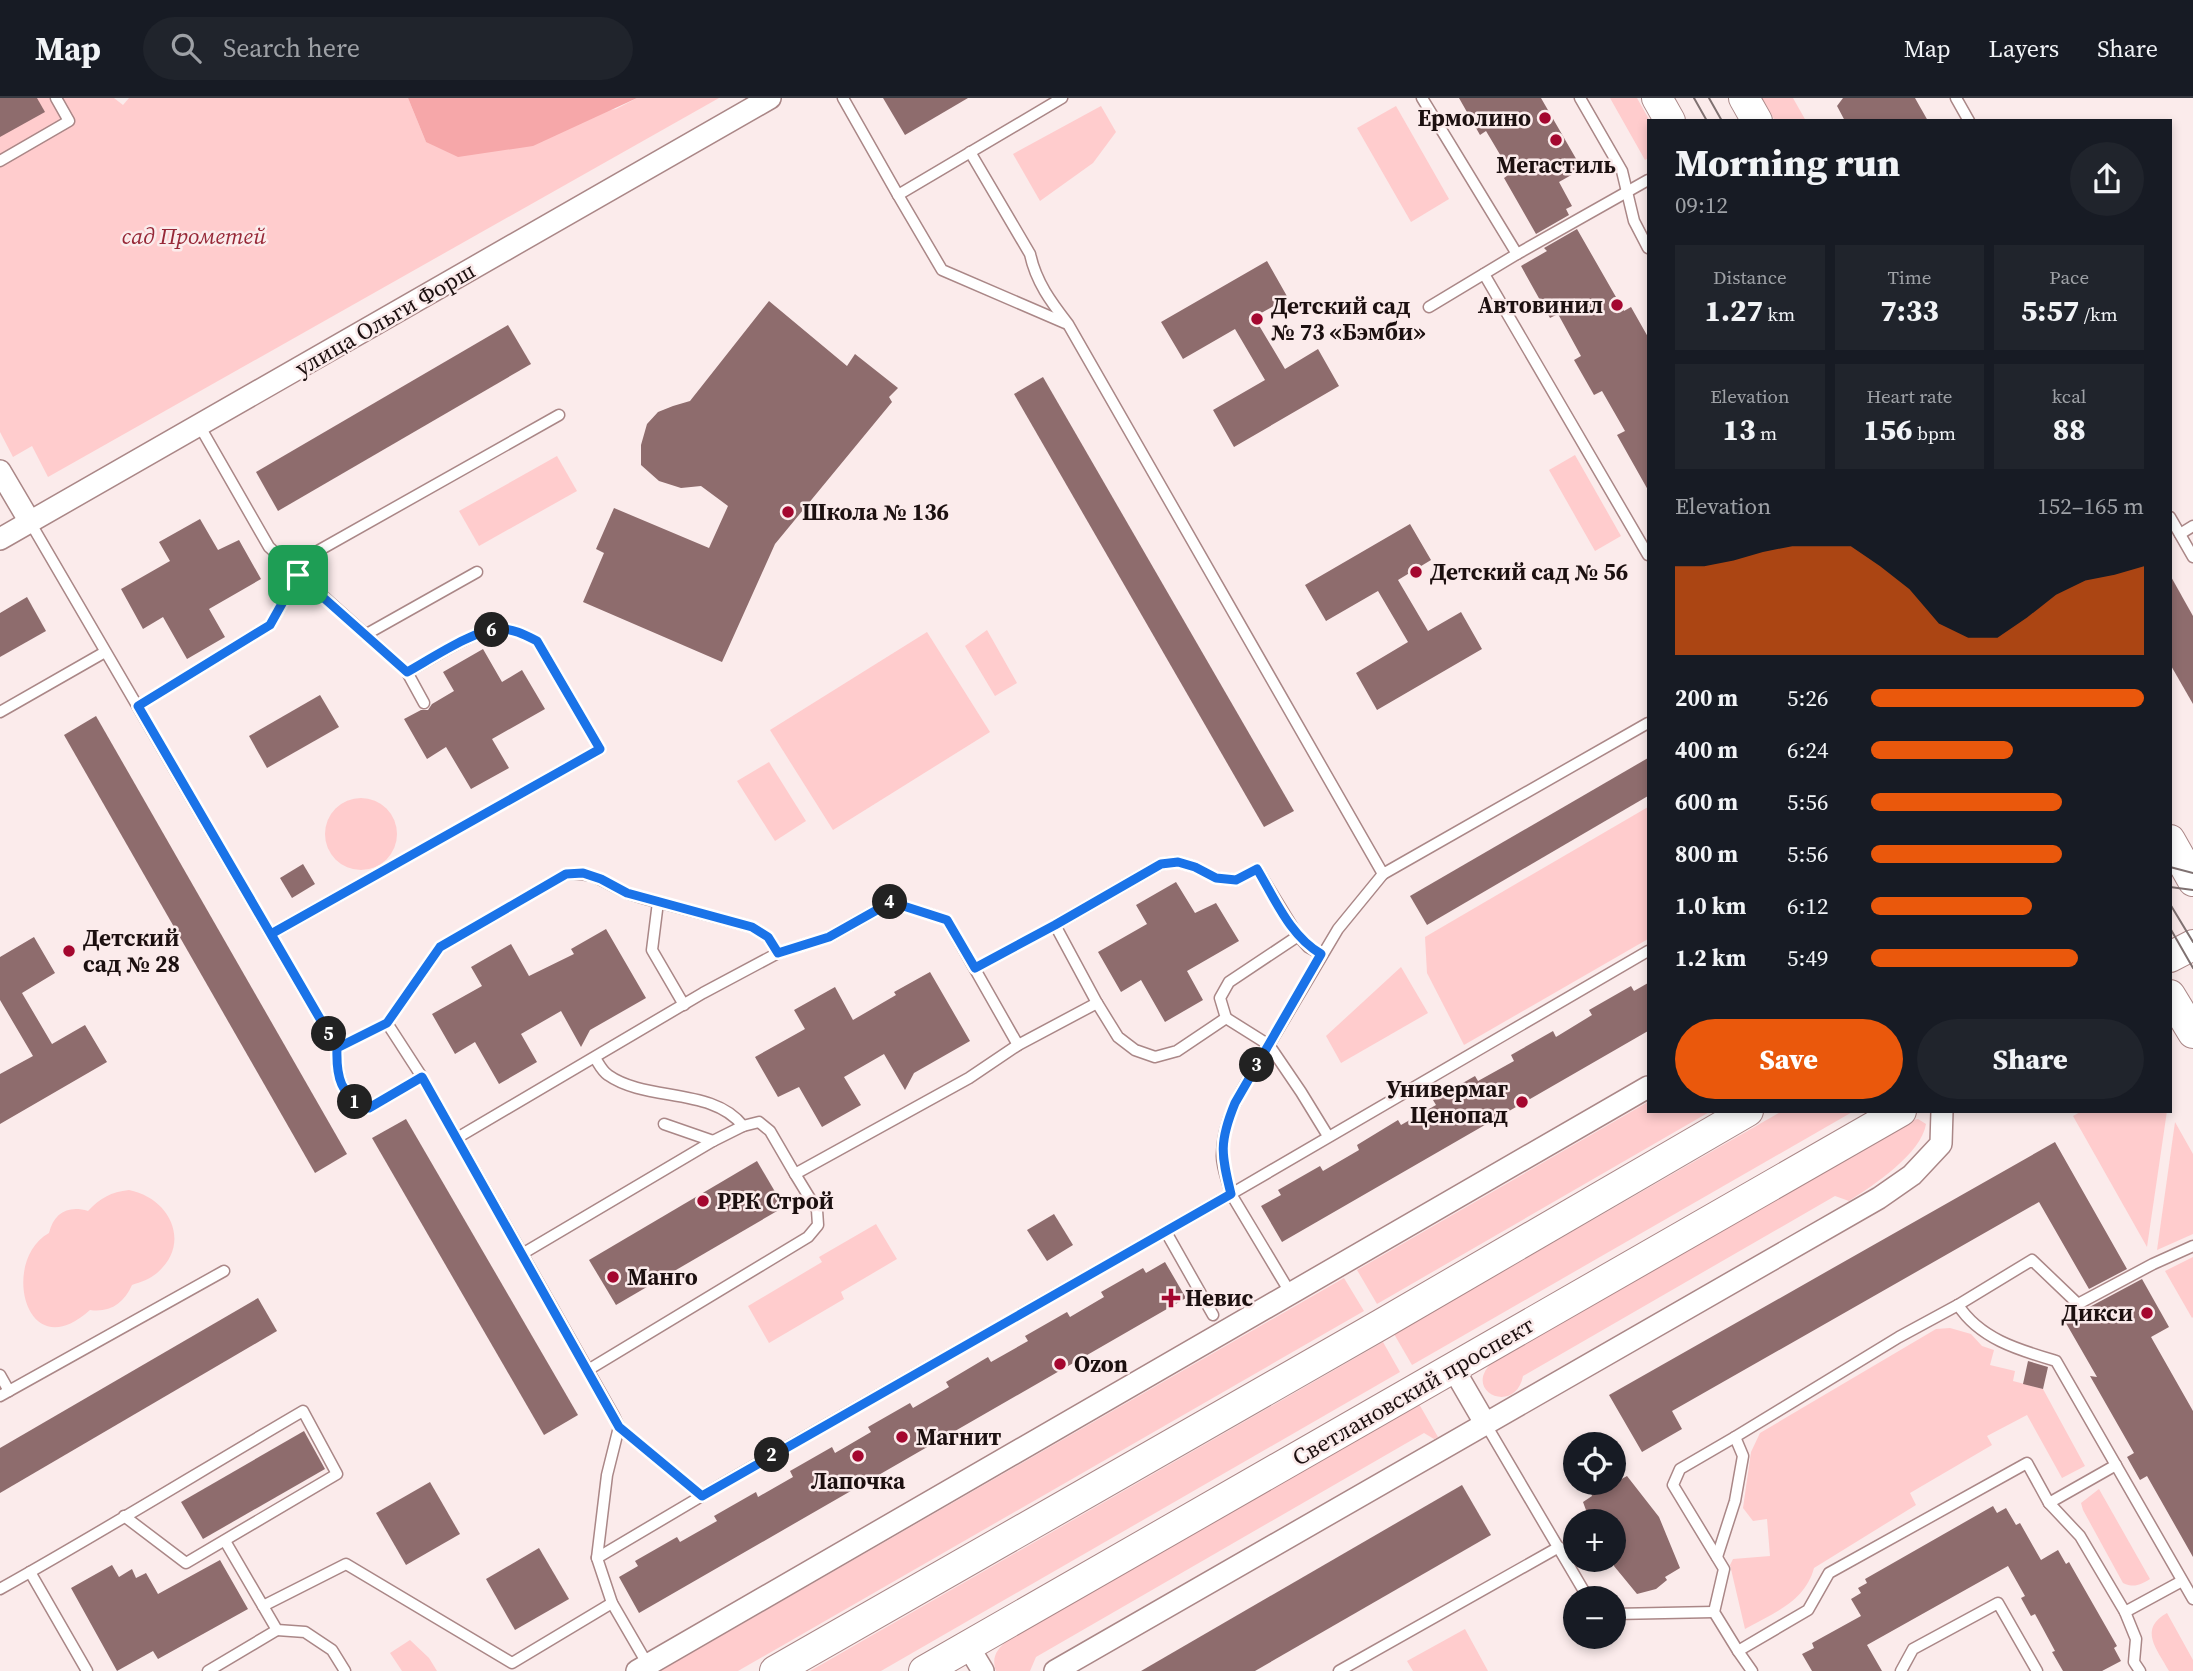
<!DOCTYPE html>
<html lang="en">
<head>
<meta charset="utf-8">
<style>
  body { margin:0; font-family:"Source Serif 4",serif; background:#20242c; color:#f1f3f6; height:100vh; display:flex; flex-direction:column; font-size:26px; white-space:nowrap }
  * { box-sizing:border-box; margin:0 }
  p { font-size:23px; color:#9ea1a6 }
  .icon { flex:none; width:38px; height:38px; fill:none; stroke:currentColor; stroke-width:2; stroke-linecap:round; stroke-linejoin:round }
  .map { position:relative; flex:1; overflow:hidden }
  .sheet { position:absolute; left:1647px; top:21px; width:525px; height:994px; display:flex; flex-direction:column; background:#171b24; border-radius:0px; box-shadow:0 4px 10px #0003 }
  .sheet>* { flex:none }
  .buttons { position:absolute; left:1563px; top:1334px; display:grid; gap:14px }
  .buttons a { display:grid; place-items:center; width:63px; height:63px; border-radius:50%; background:#171b24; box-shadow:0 4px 10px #0003; font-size:35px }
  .pin { position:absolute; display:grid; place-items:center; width:60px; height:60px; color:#fff; margin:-30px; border-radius:14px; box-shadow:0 4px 10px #0006 }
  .km { position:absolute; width:35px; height:35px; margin:-18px; border-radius:50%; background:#222; color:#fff; font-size:19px; line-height:35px; text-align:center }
  .round { display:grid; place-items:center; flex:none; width:74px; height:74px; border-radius:37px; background:#20242c }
  .headline { display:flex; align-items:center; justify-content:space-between; height:119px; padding:0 28px }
  h1 { font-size:38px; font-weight:800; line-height:52px }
  .metrics { display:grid; grid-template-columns:repeat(3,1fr); gap:10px; height:119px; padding:7px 28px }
  .metrics div { display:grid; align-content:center; border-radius:0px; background:#20242c; text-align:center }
  .metrics b { font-size:30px; font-weight:800 }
  .metrics small { font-size:19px; font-weight:400 }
  .metrics p { font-size:19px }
  .chart { height:196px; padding:14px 28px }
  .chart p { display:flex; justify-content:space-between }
  .chart svg { width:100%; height:126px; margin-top:7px; fill:#ea580c; opacity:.7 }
  .button { display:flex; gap:14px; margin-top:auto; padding:14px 28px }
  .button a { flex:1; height:80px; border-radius:42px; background:#ea580c; color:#fff; font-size:28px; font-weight:800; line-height:80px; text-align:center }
  .button a+a { background:#20242c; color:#f1f3f6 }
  ul { padding:0 28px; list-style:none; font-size:23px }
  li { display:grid; grid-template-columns:112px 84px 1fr; align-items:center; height:52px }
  li i { height:18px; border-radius:9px; background:#ea580c }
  header { display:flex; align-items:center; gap:42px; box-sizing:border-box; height:98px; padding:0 35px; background:#171b24; border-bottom:2px solid #363941 }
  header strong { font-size:33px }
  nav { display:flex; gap:38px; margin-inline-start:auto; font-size:24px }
  .search { width:490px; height:63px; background:#20242c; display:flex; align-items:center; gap:18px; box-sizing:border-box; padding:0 24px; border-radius:38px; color:#9ea1a6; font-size:26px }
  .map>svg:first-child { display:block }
  .green { fill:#ffcccd }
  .water { fill:#f6a7a9 }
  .building { fill:#8e6c6d }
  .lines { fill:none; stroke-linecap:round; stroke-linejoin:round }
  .lane-casing { stroke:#aa8787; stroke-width:13 }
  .street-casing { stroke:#aa8787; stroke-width:24 }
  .secondary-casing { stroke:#aa8787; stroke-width:32 }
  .lane { stroke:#fff; stroke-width:10 }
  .street { stroke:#fff; stroke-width:21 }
  .secondary { stroke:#fff; stroke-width:30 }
  .tram { stroke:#7f7171; stroke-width:2 }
  .route-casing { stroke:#fff; stroke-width:14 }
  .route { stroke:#1a73e8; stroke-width:9 }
  .poi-dot { fill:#a4072f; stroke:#fbebeb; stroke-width:2.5 }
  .labels { text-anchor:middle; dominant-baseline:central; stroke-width:5; stroke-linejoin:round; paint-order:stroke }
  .poi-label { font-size:23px; font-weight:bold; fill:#1c1010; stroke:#fbebeb; text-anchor:start }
  .park-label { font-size:23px; font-style:italic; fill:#972837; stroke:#fbebeb }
  .street-label { font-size:23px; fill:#1c1010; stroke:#fbebeb }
</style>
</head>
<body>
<header>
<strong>Map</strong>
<div class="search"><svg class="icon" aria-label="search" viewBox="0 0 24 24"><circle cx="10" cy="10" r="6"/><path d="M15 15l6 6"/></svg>Search here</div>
<nav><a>Map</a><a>Layers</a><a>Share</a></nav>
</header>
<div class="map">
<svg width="2193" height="1573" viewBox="0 0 2193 1573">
  <rect width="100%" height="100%" fill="#fbebeb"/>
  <g class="green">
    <path d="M0 0H114L123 7 129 0H408L426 44 616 11 637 0H719L48 379 32 348 13 359 0 334Z"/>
    <path d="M1610 0H1637L1650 23H1648V60L1645 62Z"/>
    <path d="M1762 0H1793L1806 23H1775Z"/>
    <path d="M1101 8 1116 34 1093 65 1040 103 1013 56Z"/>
    <path d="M1396 8 1449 101 1411 124 1357 30Z"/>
    <path d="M1575 357 1621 438 1595 453 1549 372Z"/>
    <path d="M557 358 577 393 479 448 459 413Z"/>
    <path d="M987 532 1017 585 995 598 965 548Z"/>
    <path d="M927 534 990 634 833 732 770 632Z"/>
    <path d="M769 664 806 723 775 743 737 683Z"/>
    <circle cx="361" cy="736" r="36"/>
    <path d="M1648 709V841L1464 947 1427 875 1425 839Z"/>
    <path d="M1401 869 1428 915 1341 965 1326 938Z"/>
    <path d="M1648 1004V1013H1711L1377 1206 1357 1172Z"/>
    <path d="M1782 1013H1854L1412 1267 1394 1236Z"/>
    <path d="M2082 1013H2167L2147 1149 2073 1018Z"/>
    <path d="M1918 1021 1926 1026C1921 1056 1874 1087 1849 1103L1835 1098 1523 1278C1515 1319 1458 1292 1495 1262L1913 1022Z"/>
    <path d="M2175 1024 2193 1056V1136L2157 1152Z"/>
    <path d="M129 1092C170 1100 192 1145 157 1175 150 1181 141 1184 132 1187 124 1205 110 1215 90 1212 25 1271 0 1162 49 1135 54 1115 68 1107 88 1113 100 1100 111 1094 129 1092Z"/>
    <path d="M876 1126 897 1161 841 1194 844 1201 769 1245 748 1208 822 1164 819 1159Z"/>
    <path d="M2193 1159V1219L2192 1220 2165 1173Z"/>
    <path d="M1344 1180 1364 1213 738 1573H660Z"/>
    <path d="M1950 1230 1971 1236 1982 1248 1994 1252 1990 1267 2015 1273 2013 1283 2043 1291 2085 1368 2062 1380 2027 1317 1987 1338 1992 1347 1910 1395 1916 1407 1814 1470C1805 1504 1773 1515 1745 1531L1730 1467 1733 1461 1770 1458 1767 1421 1753 1423 1743 1410 1751 1354 1760 1335 1936 1231Z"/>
    <path d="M1383 1244 1400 1274 881 1573H810Z"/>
    <path d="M1419 1306 1438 1339 1434 1341 1424 1335 1036 1559 1030 1573H996C991 1559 997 1551 1008 1542Z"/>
    <path d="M2099 1391 2150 1481C2140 1487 2134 1490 2123 1485L2083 1412 2081 1405Z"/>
    <path d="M2167 1515 2193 1562V1573H2169C2157 1551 2138 1531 2167 1515Z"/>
    <path d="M1465 1531 1488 1573H1413L1407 1563Z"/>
    <path d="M410 1542 429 1560 437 1573H402L390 1555Z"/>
  </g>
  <path class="water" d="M408 0H637L533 48 458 59 426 44Z"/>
  <g class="building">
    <path d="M0 0H37L45 14 0 39Z"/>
    <path d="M883 0H968L905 37Z"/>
    <path d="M1459 0H1541L1582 71 1559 84 1572 108 1566 111 1569 117 1536 136 1504 80 1511 75 1486 33 1480 37Z"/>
    <path d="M1843 0H1915L1928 23H1845L1837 8Z"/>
    <path d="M1577 131 1624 213 1631 209 1648 239V392L1617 337 1625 333 1602 293 1594 297 1574 262 1581 258 1558 216 1550 220 1521 168 1547 153 1544 150Z"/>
    <path d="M1267 163 1288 200 1254 219 1285 271 1318 251 1339 288 1234 349 1213 312 1265 282 1235 231 1183 261 1161 224Z"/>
    <path d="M769 203 847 268 855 256 898 290 889 299 892 304 775 446 722 564 583 504 604 455 596 451 614 410 709 450 728 408 701 388 681 390 659 383 641 367V347L647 326 658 314 673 308 690 303Z"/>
    <path d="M508 227 531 266 278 413 256 374Z"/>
    <path d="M1043 279 1294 713 1264 729 1014 296Z"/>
    <path d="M200 421 218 452 239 442 261 481 209 511 225 539 187 561 163 519 143 531 121 491 170 463 159 444Z"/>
    <path d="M1410 426 1431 462 1398 482 1428 533 1461 514 1482 551 1377 612 1356 575 1408 544 1378 493 1326 523 1305 487Z"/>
    <path d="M2170 477 2193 518V606L2170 566Z"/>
    <path d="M27 499 46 533 0 559V515Z"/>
    <path d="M483 551 502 584 522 572 545 611 492 641 509 670 471 691 446 649 427 661 404 621 421 612H428L432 606 454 593 443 574Z"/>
    <path d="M320 597 339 629 267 670 249 638Z"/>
    <path d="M96 618 347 1056 315 1075 64 637Z"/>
    <path d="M1648 660V698L1427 827 1410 798Z"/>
    <path d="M303 766 315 786 292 800 280 780Z"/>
    <path d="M1176 784 1195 815 1216 805 1239 843 1187 873 1203 902 1165 924 1141 882 1121 894 1098 854 1147 826 1136 807Z"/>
    <path d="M606 831 646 900 590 932 581 949 561 913 521 936 537 964 499 986 475 944 455 956 432 916 482 888 471 869 511 846 529 878 574 856 571 851Z"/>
    <path d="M34 839 55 875 22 895 52 946 85 927 107 964 0 1026V976L33 958 0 902V859Z"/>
    <path d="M930 874 970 943 914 975 905 992 884 956 844 979 861 1007 822 1029 799 989 778 999 755 959 805 931 794 912 835 889 853 922 896 897 894 894Z"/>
    <path d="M1648 885V933L1282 1144 1261 1108 1281 1097 1278 1092 1320 1068 1323 1073 1359 1052 1357 1047 1398 1022 1401 1027 1436 1007 1433 1002 1475 978 1478 983 1514 963 1511 957 1553 933 1556 939 1592 917 1589 912 1631 888 1634 893Z"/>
    <path d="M406 1021 578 1317 544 1337 372 1040Z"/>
    <path d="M2055 1044 2127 1171 2089 1191 2039 1104 1672 1313 1682 1331 1642 1354 1609 1297Z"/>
    <path d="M757 1063 784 1109 616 1207 589 1162Z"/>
    <path d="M1054 1116 1073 1147 1047 1163 1027 1132Z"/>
    <path d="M1165 1164 1186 1200 639 1515 619 1479 638 1468 635 1463 677 1439 680 1444 717 1423 714 1418 756 1394 758 1399 793 1379 790 1373 832 1349 835 1355 871 1334 868 1329 910 1305 913 1310 949 1289 946 1284 988 1259 991 1264 1028 1243 1025 1238 1067 1214 1070 1219 1104 1199 1101 1194 1143 1170 1146 1175Z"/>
    <path d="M2142 1181 2169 1229 2151 1239 2193 1313V1459L2147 1378 2140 1382 2127 1359 2134 1355 2090 1278 2097 1279 2063 1220 2075 1213H2082Z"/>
    <path d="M258 1200 277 1233 0 1395V1350Z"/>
    <path d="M2028 1263 2048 1269 2043 1291 2023 1286Z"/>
    <path d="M304 1333 325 1371 203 1441 181 1404Z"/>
    <path d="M1627 1378 1659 1419 1680 1470 1665 1479 1667 1482 1656 1491 1637 1496 1614 1468V1423H1590L1583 1404 1592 1398 1591 1395 1599 1388 1609 1384H1616Z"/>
    <path d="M430 1384 460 1436 406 1467 376 1415Z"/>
    <path d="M1462 1387 1491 1437 1255 1573H1141Z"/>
    <path d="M1993 1408 1997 1415 2006 1410 2016 1427 2020 1425 2041 1462 2058 1452 2066 1466 2069 1464 2117 1548 2114 1550 2121 1563 2102 1573H2063L2052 1554 2055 1553 2035 1516 2031 1518 2021 1500 2025 1498 2008 1468 1867 1547 1882 1573H1812L1802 1556 1814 1550 1812 1545 1861 1518 1851 1501 1861 1495 1858 1490 1867 1485 1865 1481Z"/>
    <path d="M539 1450 569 1501 515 1532 486 1481Z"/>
    <path d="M220 1462 248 1511 158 1561 153 1553 117 1573 71 1490 112 1467 119 1479 132 1471 136 1480 146 1475 158 1496Z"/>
  </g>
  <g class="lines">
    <g class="lane-casing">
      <g id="lane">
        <path d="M843 0 898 97 1062 0"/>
        <path d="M1422 0 1517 156"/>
        <path d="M1580 0 1622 73 1634 123 1648 150"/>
        <path d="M1956 0 1969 23"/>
        <path d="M970 54 1030 156C1036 184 1051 204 1068 226L1383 776 1648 625"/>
        <path d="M0 63 69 23 56 0"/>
        <path d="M898 97 942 172 1065 225"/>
        <path d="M1484 176 1648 457"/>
        <path d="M1429 209 1517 156 1648 82"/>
        <path d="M199 327 269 449 407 574C429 563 478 529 501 531 514 531 525 537 537 543L600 651 271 836"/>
        <path d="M2170 419 2193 459"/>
        <path d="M30 424 337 950C336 978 340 998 369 1010L422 979 614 1318 619 1329 607 1377 597 1460"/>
        <path d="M2180 436 2193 428"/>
        <path d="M365 537 477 474"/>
        <path d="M407 574 424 605"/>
        <path d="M138 608 270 527 309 458 559 317"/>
        <path d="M0 614 105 554"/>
        <path d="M658 804 752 829 768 839 778 855"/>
        <path d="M1298 838 1308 849 1321 856"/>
        <path d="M975 870 1055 827 1161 766 1178 764 1195 769 1216 780 1236 782 1257 771 1298 838 1229 884 1220 900 1226 920 1177 953 1155 959 1135 952 1118 939 1097 905 1055 827"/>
        <path d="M1226 920 1269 947 1338 831 1383 776"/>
        <path d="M387 925 422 979"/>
        <path d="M337 950 387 925 440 849 566 776C596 774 600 783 625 794 635 799 648 801 658 804L652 852 684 907"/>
        <path d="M595 960C599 966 602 973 608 977 646 1004 713 989 743 1028"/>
        <path d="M664 1026 713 1043"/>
        <path d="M457 1040 703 895 778 855 829 839 891 804 947 822 1018 947"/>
        <path d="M1166 1134 1213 1217"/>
        <path d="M522 1156 713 1043 743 1028 759 1024 770 1033 795 1076"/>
        <path d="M1291 1196 1231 1096 1648 853"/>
        <path d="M1958 1207C1980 1241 2019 1252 2056 1263L2193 1501"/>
        <path d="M588 1272 808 1139 818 1127 817 1112 795 1076 969 980 1018 947 1097 905"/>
        <path d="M0 1277 9 1293"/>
        <path d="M0 1298 224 1173"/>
        <path d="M1485 1325 1588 1500"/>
        <path d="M619 1329 702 1398"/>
        <path d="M2049 1405 2116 1367"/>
        <path d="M225 1443 277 1532 305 1534 332 1552 345 1573"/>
        <path d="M1717 1459 1735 1403 1743 1358 1735 1339"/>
        <path d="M30 1474 87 1573"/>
        <path d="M0 1491C102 1434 202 1372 303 1313L337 1376 186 1465 124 1418"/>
        <path d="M263 1508 346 1466 512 1565 612 1505"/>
        <path d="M2125 1514 2182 1483"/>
        <path d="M1614 1516 1714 1514"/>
        <path d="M1738 1553 1714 1514 1724 1471 1673 1387 1680 1371 1735 1339 1899 1239 1958 1207 2032 1162 2078 1206 2153 1166 2193 1148"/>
        <path d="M648 1567 612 1505 597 1460 722 1386 1231 1096C1228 1084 1222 1070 1222 1058 1222 1016 1249 981 1269 947L1301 994 1328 1038"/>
        <path d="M208 1573 277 1532"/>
        <path d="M1339 1573 1559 1449"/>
        <path d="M1752 1573 1738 1553 1808 1512 1829 1475 2027 1365 2049 1405 2080 1438 2125 1514 2136 1541 2134 1564 2140 1573"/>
        <path d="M1901 1573 1913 1551 1998 1505 2037 1573"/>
      </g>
    </g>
    <g class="street-casing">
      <g id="street">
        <path d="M0 373 30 424"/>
        <path d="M0 441 770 0"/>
        <path d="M1453 1270 1485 1325"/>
        <path d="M968 1548 983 1573"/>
        <path d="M637 1573 1648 989"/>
        <path d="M1055 1573 1879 1100 1912 1077 1941 1046 1942 1013"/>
      </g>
    </g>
    <g class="secondary-casing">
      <g id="secondary">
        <path d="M1657 0 1670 23"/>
        <path d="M1744 0 1757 23"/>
        <path d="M2170 742 2193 783"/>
        <path d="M2170 859 2193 847"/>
        <path d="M2170 897 2193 935"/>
        <path d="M775 1573 1380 1227 1748 1013"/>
        <path d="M924 1573 1901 1013"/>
      </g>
    </g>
    <use href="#lane" class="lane"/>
    <use href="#street" class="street"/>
    <use href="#secondary" class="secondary"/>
    <g class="tram">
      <path d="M1694 0 1707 23"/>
      <path d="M1709 0 1722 23"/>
      <path d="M2170 769 2193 775"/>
      <path d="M2170 789 2193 792"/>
      <path d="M2170 806 2193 844"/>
      <path d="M2170 830 2193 870"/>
    </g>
  </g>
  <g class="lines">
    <g class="route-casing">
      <path id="route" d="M298 477 270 527 138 608C204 722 271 836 337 950 336 979 340 998 369 1010L422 979 619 1329 702 1398 1231 1096C1221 1056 1219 1044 1235 1005L1321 856C1290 838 1275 801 1257 771L1236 782 1216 780 1195 769 1178 764 1161 766 1055 827 975 870 947 822 891 804 829 839 778 855 768 839 752 829 627 795 601 781 583 775 566 776 440 849 387 925 337 950 271 836 600 651 537 543C525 537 514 531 501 531 478 529 429 562 407 574L298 477"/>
    </g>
    <use href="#route" class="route"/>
  </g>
  <g class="poi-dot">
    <circle cx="1545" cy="20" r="7"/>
    <circle cx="1556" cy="42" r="7"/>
    <circle cx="1617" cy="207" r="7"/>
    <circle cx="1257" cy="221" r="7"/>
    <circle cx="788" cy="414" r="7"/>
    <circle cx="1416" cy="474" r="7"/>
    <circle cx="69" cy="853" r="7"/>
    <circle cx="1522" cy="1004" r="7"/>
    <circle cx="703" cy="1103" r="7"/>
    <circle cx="613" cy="1179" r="7"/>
    <path d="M1167.5 1189.5h7v7h7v7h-7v7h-7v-7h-7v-7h7z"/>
    <circle cx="2147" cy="1215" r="7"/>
    <circle cx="1060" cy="1266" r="7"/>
    <circle cx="902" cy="1339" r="7"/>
    <circle cx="858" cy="1358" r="7"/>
  </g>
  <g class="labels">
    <g class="poi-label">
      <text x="1531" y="20" text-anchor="end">Ермолино</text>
      <text x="1556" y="67" text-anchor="middle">Мегастиль</text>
      <text x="1603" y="207" text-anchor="end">Автовинил</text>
      <text x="1271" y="208">Детский сад<tspan x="1271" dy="26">№ 73 «Бэмби»</tspan></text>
      <text x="802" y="414">Школа № 136</text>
      <text x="1430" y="474">Детский сад № 56</text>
      <text x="83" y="840">Детский<tspan x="83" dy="26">сад № 28</tspan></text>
      <text x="1508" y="991" text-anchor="end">Универмаг<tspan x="1508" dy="26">Ценопад</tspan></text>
      <text x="717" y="1103">РРК Строй</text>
      <text x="627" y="1179">Манго</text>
      <text x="1185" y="1200">Невис</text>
      <text x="2133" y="1215" text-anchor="end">Дикси</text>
      <text x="1074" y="1266">Ozon</text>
      <text x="916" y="1339">Магнит</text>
      <text x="858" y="1383" text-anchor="middle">Лапочка</text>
    </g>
    <g class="park-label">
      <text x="194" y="138">сад Прометей</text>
    </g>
    <g class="street-label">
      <text transform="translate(385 221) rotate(-30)">улица Ольги Форш</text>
      <text transform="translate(1413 1293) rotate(-30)">Светлановский проспект</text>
    </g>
  </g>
</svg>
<div class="buttons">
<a><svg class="icon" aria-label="locate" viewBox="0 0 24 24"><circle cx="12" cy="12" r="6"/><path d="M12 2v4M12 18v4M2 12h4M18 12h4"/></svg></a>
<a>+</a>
<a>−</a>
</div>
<div class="pin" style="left:298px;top:477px;background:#1e9e55"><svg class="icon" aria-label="arrive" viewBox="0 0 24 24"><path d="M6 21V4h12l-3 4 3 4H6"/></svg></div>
<b class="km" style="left:355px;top:1004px">1</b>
<b class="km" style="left:772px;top:1357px">2</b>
<b class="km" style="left:1257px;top:967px">3</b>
<b class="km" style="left:890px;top:804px">4</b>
<b class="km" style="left:329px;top:936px">5</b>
<b class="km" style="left:492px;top:532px">6</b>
<section class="sheet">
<div class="headline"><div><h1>Morning run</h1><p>09:12</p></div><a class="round"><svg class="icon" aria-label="share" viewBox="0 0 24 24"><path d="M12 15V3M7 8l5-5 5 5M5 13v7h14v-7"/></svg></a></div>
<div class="metrics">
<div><p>Distance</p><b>1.27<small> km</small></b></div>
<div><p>Time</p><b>7:33</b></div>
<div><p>Pace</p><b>5:57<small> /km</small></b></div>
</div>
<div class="metrics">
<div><p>Elevation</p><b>13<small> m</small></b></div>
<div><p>Heart rate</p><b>156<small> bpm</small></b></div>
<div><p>kcal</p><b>88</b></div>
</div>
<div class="chart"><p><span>Elevation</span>152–165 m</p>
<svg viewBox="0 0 160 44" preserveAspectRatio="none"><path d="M0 44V13L10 13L20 11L30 8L40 6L50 6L60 6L70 13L80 21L90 33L100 38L110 38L120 31L130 23L140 18L150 16L160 13V44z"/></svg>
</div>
<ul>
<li><b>200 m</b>5:26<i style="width:100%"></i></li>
<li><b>400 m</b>6:24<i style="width:52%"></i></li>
<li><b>600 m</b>5:56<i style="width:70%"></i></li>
<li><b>800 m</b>5:56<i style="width:70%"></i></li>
<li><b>1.0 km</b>6:12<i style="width:59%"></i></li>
<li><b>1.2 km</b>5:49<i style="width:76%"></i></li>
</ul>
<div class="button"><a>Save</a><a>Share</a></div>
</section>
</div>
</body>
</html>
